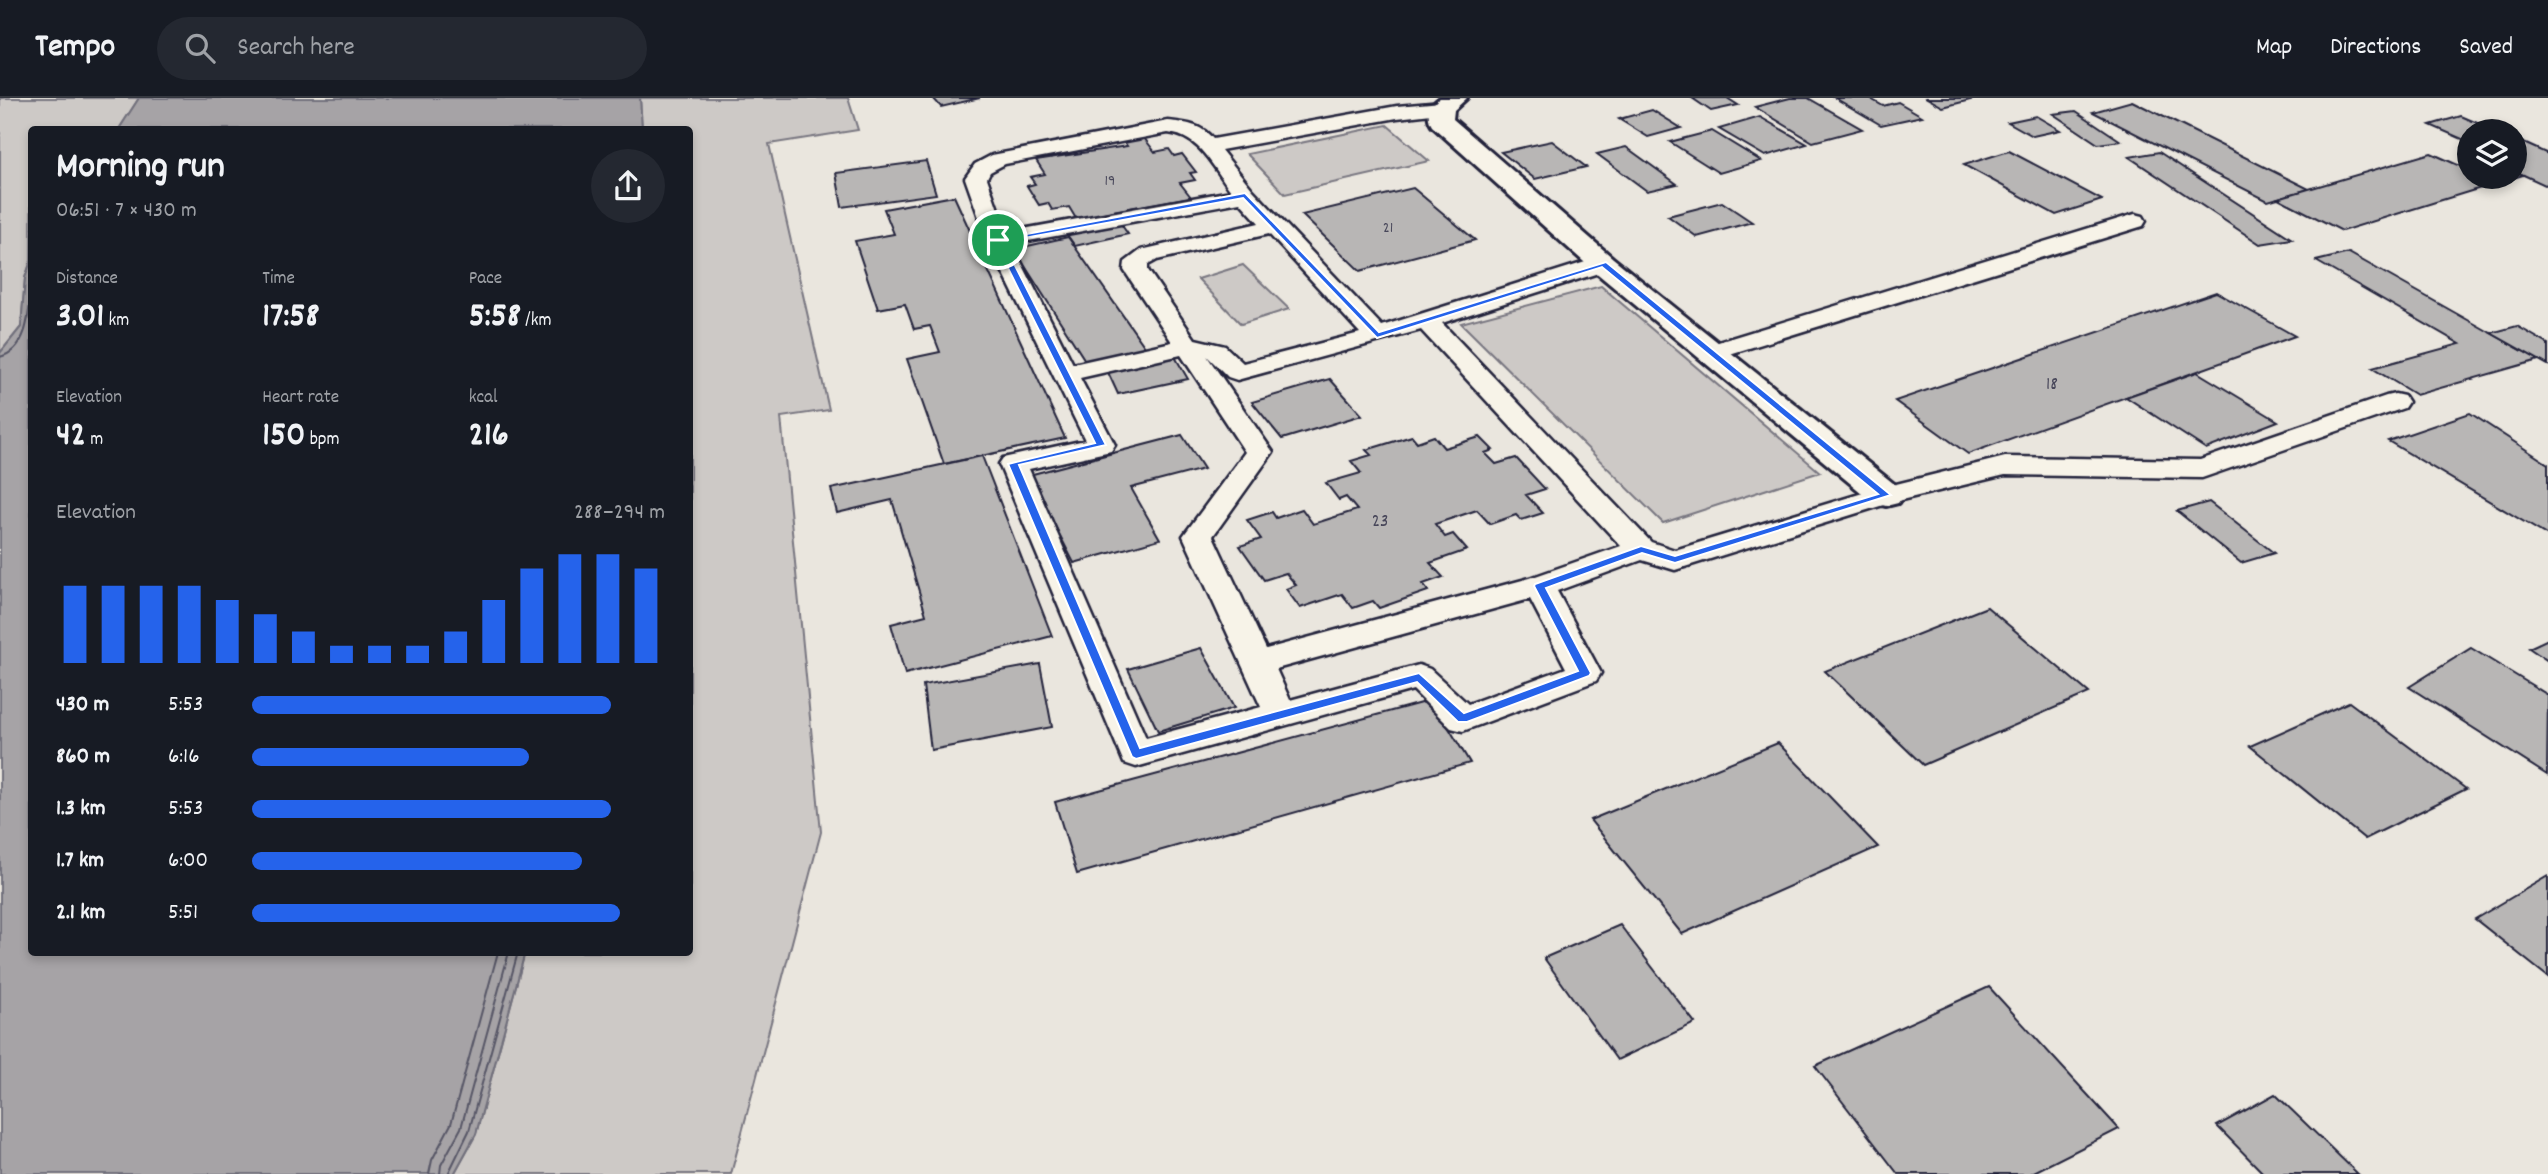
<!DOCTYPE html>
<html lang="en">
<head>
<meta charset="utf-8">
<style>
  body { margin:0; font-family:Dekko,sans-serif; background:#242831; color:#f1f3f6; height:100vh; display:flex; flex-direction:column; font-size:26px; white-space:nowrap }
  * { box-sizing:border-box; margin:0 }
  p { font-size:23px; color:#9ea1a6 }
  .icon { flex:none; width:38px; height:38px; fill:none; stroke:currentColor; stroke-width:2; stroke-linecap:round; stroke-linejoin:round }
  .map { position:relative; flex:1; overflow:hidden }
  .sheet { position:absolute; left:28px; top:28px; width:665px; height:830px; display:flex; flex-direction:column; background:#171b24; border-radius:7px; box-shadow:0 4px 10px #0003 }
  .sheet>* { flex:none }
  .buttons { position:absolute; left:2457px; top:21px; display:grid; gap:14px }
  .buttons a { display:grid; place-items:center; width:70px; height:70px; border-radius:50%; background:#171b24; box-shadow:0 4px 10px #0003; font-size:35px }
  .pin { position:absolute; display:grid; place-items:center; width:60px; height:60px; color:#fff; margin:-30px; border:4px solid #fff; border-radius:50%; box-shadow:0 2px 7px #0007 }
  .round { display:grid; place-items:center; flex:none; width:74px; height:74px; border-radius:37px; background:#242831 }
  .summary { display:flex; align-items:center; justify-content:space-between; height:119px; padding:0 28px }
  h1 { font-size:38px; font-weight:800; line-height:52px }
  .metrics { display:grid; grid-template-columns:repeat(3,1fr); gap:10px; height:119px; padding:7px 28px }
  .metrics div { display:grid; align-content:center }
  .metrics b { font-size:35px; font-weight:800 }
  .metrics small { font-size:19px; font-weight:400 }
  .metrics p { font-size:19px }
  .chart { height:196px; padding:14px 28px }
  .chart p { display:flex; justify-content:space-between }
  .chart svg { width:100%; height:126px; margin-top:7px; stroke:#2563eb; stroke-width:6 }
  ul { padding:0 28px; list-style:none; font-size:23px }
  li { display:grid; grid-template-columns:112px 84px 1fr; align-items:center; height:52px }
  li i { height:18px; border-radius:9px; background:#2563eb }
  header { display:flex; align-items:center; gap:42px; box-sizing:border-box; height:98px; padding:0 35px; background:#171b24; border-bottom:2px solid #363941 }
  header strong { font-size:33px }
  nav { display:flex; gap:38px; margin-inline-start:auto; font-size:24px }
  .search { width:490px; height:63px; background:#242831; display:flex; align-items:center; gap:18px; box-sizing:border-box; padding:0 24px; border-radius:38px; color:#9ea1a6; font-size:26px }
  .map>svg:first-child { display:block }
  .green { fill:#cdc9c6; stroke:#787680; stroke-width:2 }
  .water { fill:#a6a3a6; stroke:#716f7b; stroke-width:2 }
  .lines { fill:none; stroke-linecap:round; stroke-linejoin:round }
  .shore { stroke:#575666; stroke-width:2 }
  .building { fill:#b8b6b5; stroke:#22223b; stroke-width:2 }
  .lane-casing { stroke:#22223b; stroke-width:5 }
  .street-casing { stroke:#22223b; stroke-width:6 }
  .lane { fill:#f7f3e8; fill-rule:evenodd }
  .street { fill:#f7f3e8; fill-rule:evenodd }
  .route { fill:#2563eb; stroke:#fff; stroke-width:2; fill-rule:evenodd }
  .labels { text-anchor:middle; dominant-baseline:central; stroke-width:5; stroke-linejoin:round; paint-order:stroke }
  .far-number-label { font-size:16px; fill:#48475a }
  .number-label { font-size:19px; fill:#48475a }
</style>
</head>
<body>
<header>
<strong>Tempo</strong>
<div class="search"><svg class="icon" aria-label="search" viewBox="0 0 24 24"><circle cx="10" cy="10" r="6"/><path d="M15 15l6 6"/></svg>Search here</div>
<nav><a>Map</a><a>Directions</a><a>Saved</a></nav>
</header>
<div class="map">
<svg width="2548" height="1076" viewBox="0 0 2548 1076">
  <rect width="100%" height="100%" fill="#eae6de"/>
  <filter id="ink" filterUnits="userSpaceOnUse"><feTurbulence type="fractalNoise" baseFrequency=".0143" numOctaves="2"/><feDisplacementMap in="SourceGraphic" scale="14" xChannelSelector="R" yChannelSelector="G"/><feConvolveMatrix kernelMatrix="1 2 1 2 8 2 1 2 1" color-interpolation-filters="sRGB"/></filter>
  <g filter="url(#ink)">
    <g class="green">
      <path d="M0 0H139L119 31 32 32 31 163 25 180 21 229 0 255Z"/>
      <path d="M640 0H848L858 32 769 46 829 312 781 319 821 734 731 1076H454L476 1036 525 854H690V32L642 31Z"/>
      <path d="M1387 27 1429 63 1285 96 1247 56Z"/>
      <path d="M1243 167 1289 211 1241 226 1198 181Z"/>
      <path d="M1601 188 1820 374 1663 425 1461 225Z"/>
    </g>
    <g class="water">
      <path d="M139 0H640L642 31H119Z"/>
      <path d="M31 163 32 854H525L476 1036 454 1076H0V255L21 229 25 180Z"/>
    </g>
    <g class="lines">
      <g class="shore">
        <path d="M0 259C31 251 29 207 32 182"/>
        <path d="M429 1076 432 1062 451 1026 498 854"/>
        <path d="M440 1076 441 1067 461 1030 509 854"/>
        <path d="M448 1076 469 1033 518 854"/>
      </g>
    </g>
    <g class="building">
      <path d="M933 0H980L941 9Z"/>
      <path d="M1692 0H1727L1738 7 1711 13Z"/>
      <path d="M1790 0H1808L1862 31 1813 44 1755 9Z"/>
      <path d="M1835 0H1869L1883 8 1898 4 1922 18 1881 27Z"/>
      <path d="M1927 0H1978L1943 9Z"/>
      <path d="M2132 3 2309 91 2268 103 2093 14Z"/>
      <path d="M1652 12 1681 30 1648 39 1619 21Z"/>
      <path d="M2076 13 2121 43 2098 46 2053 16Z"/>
      <path d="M2036 18 2060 32 2033 38 2008 24Z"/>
      <path d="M2461 18 2496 33H2469V44L2430 27Z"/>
      <path d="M1760 19 1807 46 1765 58 1719 31Z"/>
      <path d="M1712 33 1761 63 1719 75 1670 44Z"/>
      <path d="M1144 40 1155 54 1169 51 1174 58 1182 56 1196 74 1190 75 1195 82 1180 85 1191 99 1098 116 1101 120 1078 124 1069 109 1052 112 1048 105 1039 107 1027 88 1035 86 1030 79 1045 76 1036 62 1127 48 1124 44Z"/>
      <path d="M2515 41 2548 56V86L2545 87 2515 73Z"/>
      <path d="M1552 43 1586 69 1535 81 1501 54Z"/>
      <path d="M1626 49 1677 86 1647 93 1597 56Z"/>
      <path d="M2009 53 2102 102 2056 117 1964 67Z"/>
      <path d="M2159 54 2292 141 2260 146 2129 59Z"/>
      <path d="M2431 55 2469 72V79H2515V73L2523 77 2342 133 2278 100Z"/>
      <path d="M926 63 936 96 842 109 836 75Z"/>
      <path d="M1413 90 1475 142 1360 173 1302 117Z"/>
      <path d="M954 98 1065 340 944 366 907 261 940 254 930 228 914 231 905 206 878 211 855 143 894 136 884 111Z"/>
      <path d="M1722 104 1752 124 1697 139 1668 118Z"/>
      <path d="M1118 122 1128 136 1075 148 1065 134Z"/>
      <path d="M1068 139 1147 252 1088 267 1014 151Z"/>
      <path d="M2349 155 2491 235 2539 262 2416 297 2372 270 2460 246 2316 163Z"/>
      <path d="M2216 194 2295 238 1968 356 1895 303Z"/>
      <path d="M2517 228 2548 246V267L2491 235Z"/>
      <path d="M1174 257 1188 281 1118 296 1106 270Z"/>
      <path d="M2197 274 2278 323 2206 351 2126 299Z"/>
      <path d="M1330 281 1362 317 1282 341 1252 304Z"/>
      <path d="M2470 315 2548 366V438L2388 343Z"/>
      <path d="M1182 337 1204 371 1131 390 1160 441 1074 465 1029 377Z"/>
      <path d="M1412 338 1417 344 1434 338 1444 350 1480 339 1493 352 1485 355 1496 366 1516 360 1545 391 1526 397 1543 415 1521 422 1516 417 1490 426 1477 412 1435 426 1445 439 1453 436 1467 452 1430 465 1443 479 1423 486 1428 493 1379 510 1373 503 1353 510 1342 496 1300 510 1286 491 1296 487 1286 475 1264 482 1240 448 1261 441 1247 422 1272 414 1276 420 1302 411 1313 426 1357 412 1346 399 1339 402 1326 385 1361 375 1351 363 1371 357 1366 352Z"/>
      <path d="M982 358 1052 538 905 576 891 526 926 517 892 402 837 415 831 391Z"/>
      <path d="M2209 404 2274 455 2241 465 2177 413Z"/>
      <path d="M1987 509 2089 595 1923 667 1825 573Z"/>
      <path d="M2548 541V563L2529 550Z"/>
      <path d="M1201 550 1234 610 1158 633 1128 571Z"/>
      <path d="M2471 550 2548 597 2547 677 2409 589Z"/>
      <path d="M1040 566 1052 629 931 652 923 587Z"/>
      <path d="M1432 602 1470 665 1077 776 1055 704Z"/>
      <path d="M2349 604 2466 691 2365 741 2250 648Z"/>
      <path d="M1778 645 1878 749 1682 836 1590 722Z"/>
      <path d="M2548 778V879L2475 821Z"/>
      <path d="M1620 827 1695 925 1617 962 1544 860Z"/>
      <path d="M1989 889 2119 1031 2030 1076H1898L1815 968Z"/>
      <path d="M2275 996 2358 1076H2264L2217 1028Z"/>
    </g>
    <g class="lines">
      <g class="lane-casing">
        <g id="lane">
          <path d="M1442 4 1449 6 1452 10 1449 14 1397 20 1221 52 1253 92 1382 228 1595 161H1611L1615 166 1611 171 1442 225 1651 444 1675 452 1876 391 2005 359 2200 362 2386 298 2395 296 2404 298 2408 304 2404 310 2202 380 2005 377 1893 404 1675 472 1642 462 1557 493 1601 575 1596 583 1463 633 1451 630 1413 592 1136 669 1124 665 999 366 1003 360 1085 342 987 142 965 80 975 66 992 57 1168 23C1186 25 1201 26 1213 41L1397 8ZM1168 35C1200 38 1213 69 1231 93L1006 134 987 80 990 74 1005 66ZM1240 104 1259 125 1141 152 1125 164 1124 172 1172 244 1073 266 1012 146ZM1269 136 1360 235 1243 265 1225 248 1195 241 1148 172V167L1157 162ZM1421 232 1621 448 1530 480 1266 551 1213 438 1273 354 1207 258 1228 279 1237 282ZM1181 257 1245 354 1183 438 1261 609 1146 640 1029 371 1111 353 1115 347 1080 280ZM1530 501 1566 570 1468 606 1430 571 1419 567 1290 602 1276 571Z"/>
          <path d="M2135 116 2143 118 2146 123 2143 128 1720 259 1711 262 1702 259 1698 254 1702 249Z"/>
        </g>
      </g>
      <g class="street-casing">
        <path id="street" d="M1440 0H1467L1454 12 1453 21 1613 160 1898 389 1903 397 1898 405 1886 408 1874 405 1593 172 1432 28C1425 17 1430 7 1440 0Z"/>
      </g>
      <use href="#lane" class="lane"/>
      <use href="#street" class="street"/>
    </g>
  </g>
  <path class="route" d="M1245 95 1379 234 1606 164 1891 397 1675 465 1642 455 1546 490 1591 575 1589 578 1467 624H1458L1417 584 1136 661 1132 659 1008 366 1095 345 994 142ZM1243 100 1377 240 1602 169 1878 396 1675 458 1641 448 1535 486 1534 488 1578 573 1464 615 1419 575 1140 650 1019 367 1106 347 1003 144Z"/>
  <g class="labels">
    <g class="far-number-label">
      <text x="1110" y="83">19</text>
      <text x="1388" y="130">21</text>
    </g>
    <g class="number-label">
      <text x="2052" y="287">18</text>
      <text x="1380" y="424">23</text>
    </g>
  </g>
</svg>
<div class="buttons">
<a><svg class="icon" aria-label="layers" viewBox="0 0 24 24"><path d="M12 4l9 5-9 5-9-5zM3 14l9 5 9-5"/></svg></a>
</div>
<div class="pin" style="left:998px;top:142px;background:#1e9e55"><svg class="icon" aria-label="arrive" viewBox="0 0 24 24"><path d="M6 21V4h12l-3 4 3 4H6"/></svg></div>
<section class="sheet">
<div class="summary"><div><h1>Morning run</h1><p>06:51 · 7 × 430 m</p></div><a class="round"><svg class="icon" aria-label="share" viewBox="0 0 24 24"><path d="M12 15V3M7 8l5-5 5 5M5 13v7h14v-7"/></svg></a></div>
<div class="metrics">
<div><p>Distance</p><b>3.01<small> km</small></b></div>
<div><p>Time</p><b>17:58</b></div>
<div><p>Pace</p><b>5:58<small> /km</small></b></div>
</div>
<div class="metrics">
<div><p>Elevation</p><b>42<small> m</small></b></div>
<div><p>Heart rate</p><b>150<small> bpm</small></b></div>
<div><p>kcal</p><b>216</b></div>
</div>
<div class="chart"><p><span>Elevation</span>288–294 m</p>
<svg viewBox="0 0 160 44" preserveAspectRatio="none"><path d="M5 44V17M15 44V17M25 44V17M35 44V17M45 44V22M55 44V27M65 44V33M75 44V38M85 44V38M95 44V38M105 44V33M115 44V22M125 44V11M135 44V6M145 44V6M155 44V11"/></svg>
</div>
<ul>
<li><b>430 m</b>5:53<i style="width:87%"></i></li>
<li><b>860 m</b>6:16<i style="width:67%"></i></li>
<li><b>1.3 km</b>5:53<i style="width:87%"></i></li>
<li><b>1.7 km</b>6:00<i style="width:80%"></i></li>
<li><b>2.1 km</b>5:51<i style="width:89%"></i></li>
</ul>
</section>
</div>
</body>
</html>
